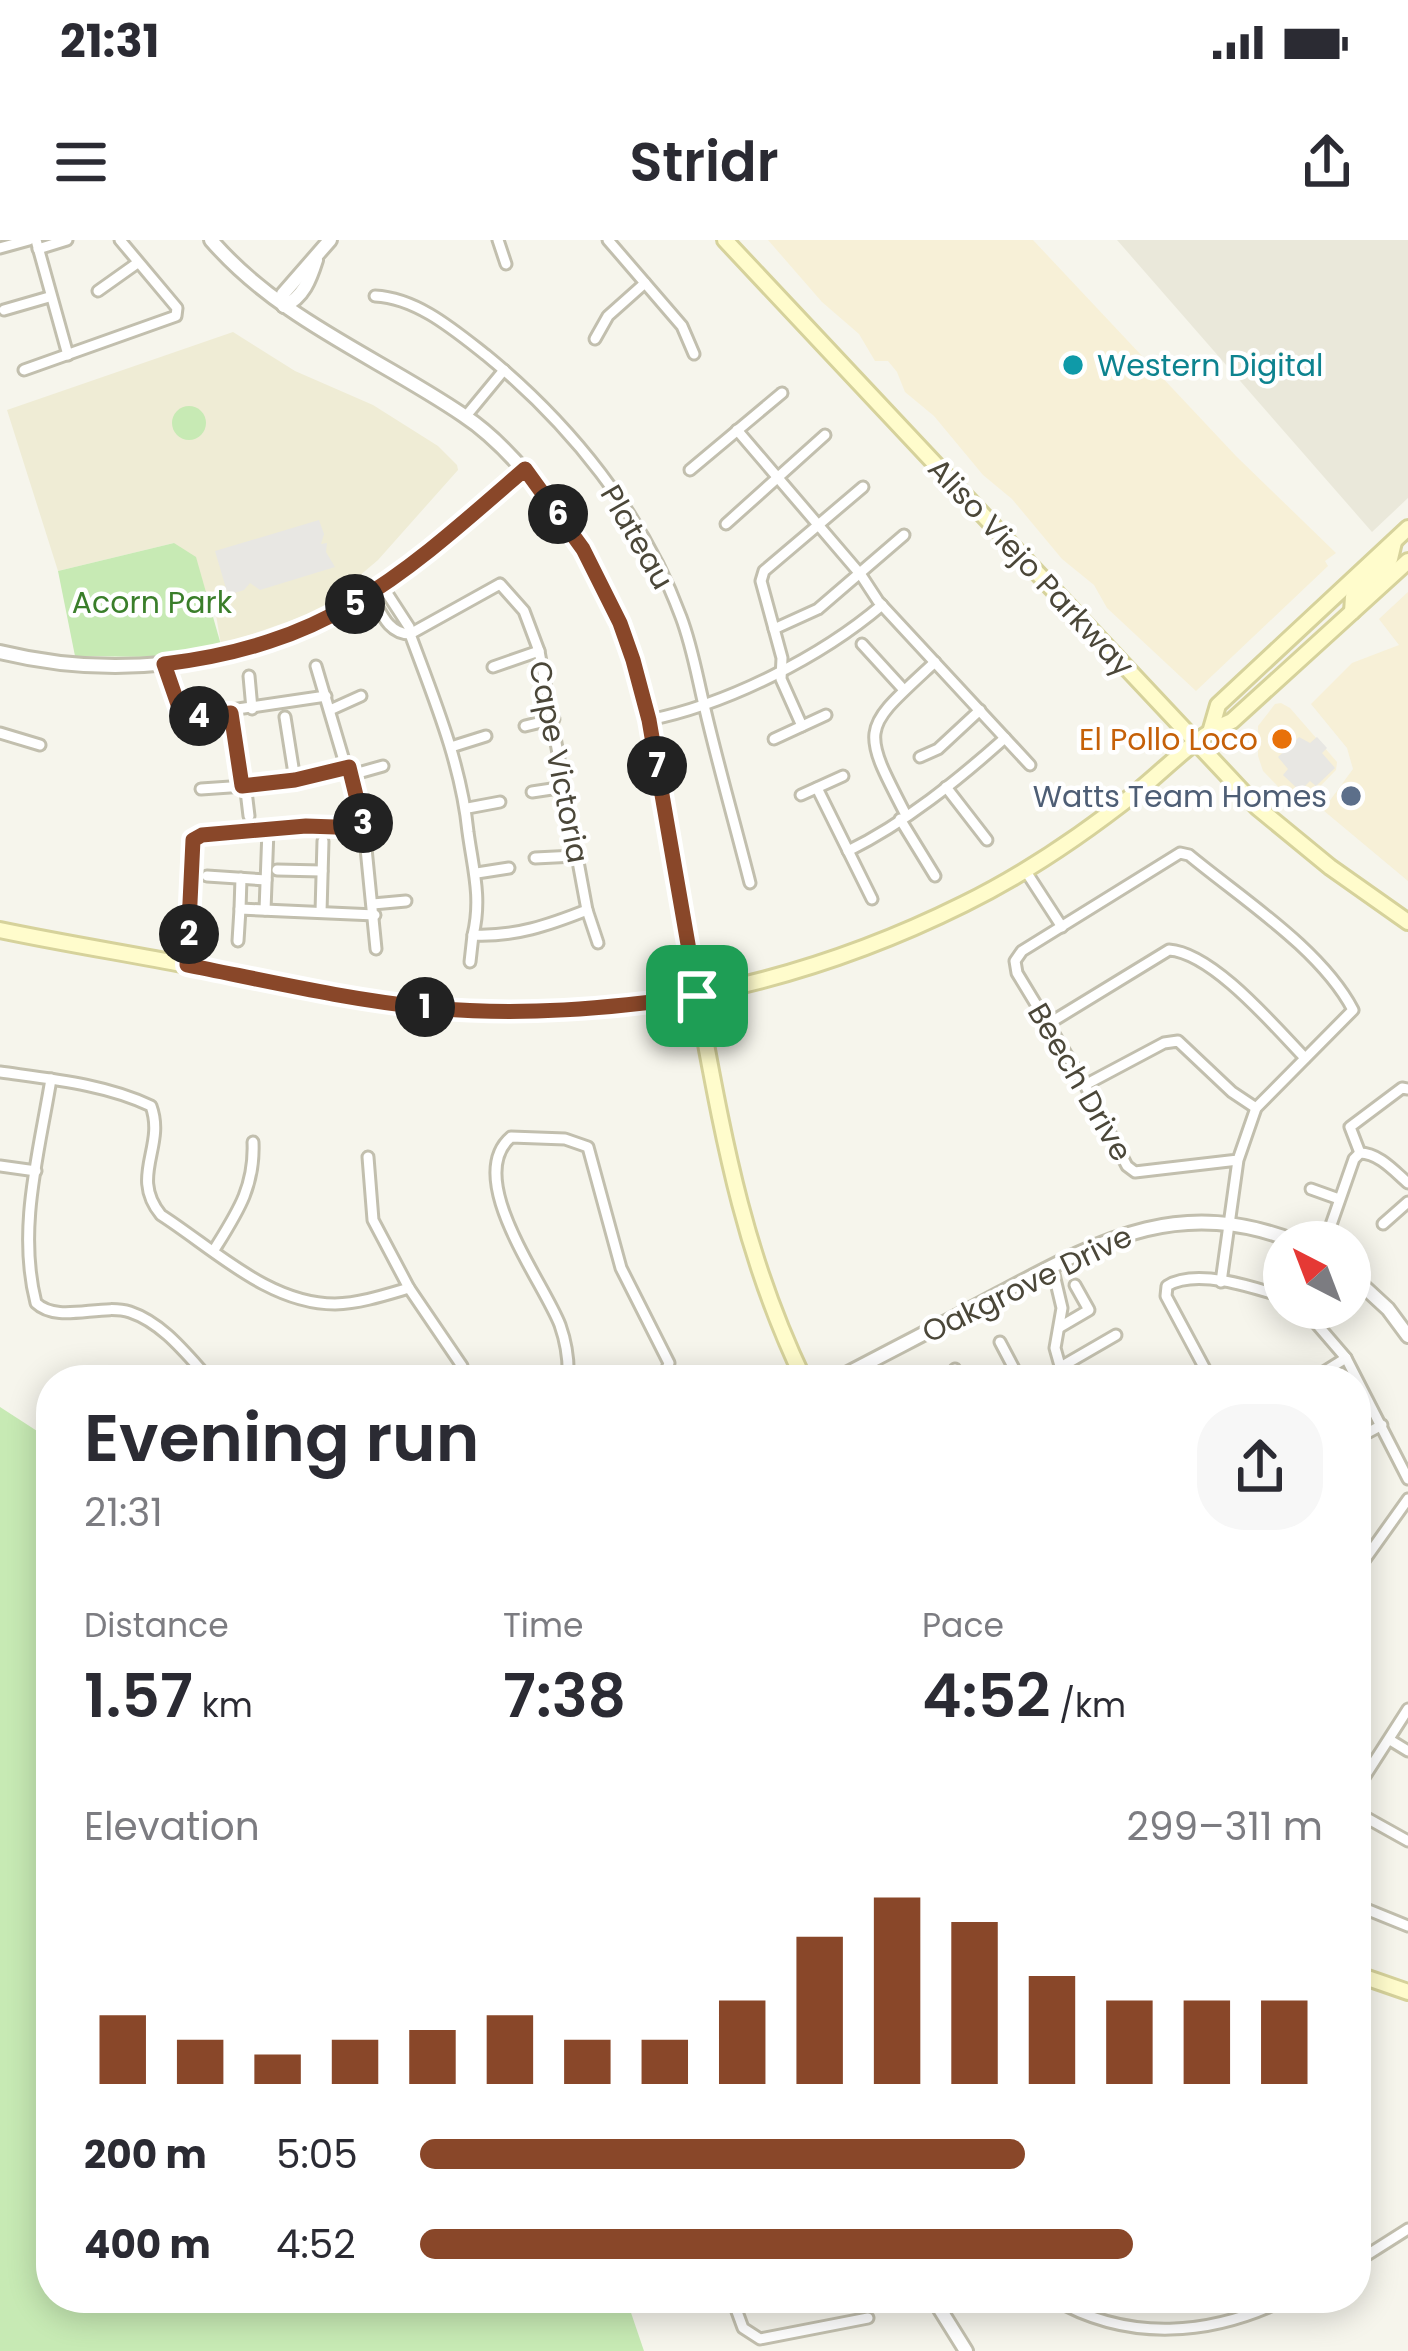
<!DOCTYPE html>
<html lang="en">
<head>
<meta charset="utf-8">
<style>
  body { margin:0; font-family:Poppins,sans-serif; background:#f7f7f7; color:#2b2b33; height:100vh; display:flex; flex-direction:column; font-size:45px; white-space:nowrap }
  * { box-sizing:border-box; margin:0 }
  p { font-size:39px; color:#7c7c81 }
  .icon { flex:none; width:66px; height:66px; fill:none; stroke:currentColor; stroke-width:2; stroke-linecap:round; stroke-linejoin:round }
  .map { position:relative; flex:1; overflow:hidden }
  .details { position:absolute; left:36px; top:1125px; width:1335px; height:948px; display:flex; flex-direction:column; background:#fff; border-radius:48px; box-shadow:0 6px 30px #0003 }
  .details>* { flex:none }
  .needle { width:78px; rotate:318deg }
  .buttons { position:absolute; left:1263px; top:981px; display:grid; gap:24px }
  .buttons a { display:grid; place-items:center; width:108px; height:108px; border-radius:50%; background:#fff; box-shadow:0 6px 30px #0003; font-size:60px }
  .pin { position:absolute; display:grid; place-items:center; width:102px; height:102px; color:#fff; margin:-51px; border-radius:24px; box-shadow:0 6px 18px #0006 }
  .km { position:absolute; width:60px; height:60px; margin:-30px; border-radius:50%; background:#222; color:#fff; font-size:33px; line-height:60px; text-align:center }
  .round { display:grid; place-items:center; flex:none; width:126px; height:126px; border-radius:48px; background:#f7f7f7 }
  .headline { display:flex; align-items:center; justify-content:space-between; height:204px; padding:0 48px }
  h1 { font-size:66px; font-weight:600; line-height:90px }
  .figures { display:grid; grid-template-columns:repeat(3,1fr); gap:18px; height:204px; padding:12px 48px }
  .figures div { display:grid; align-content:center }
  .figures b { font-size:60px; font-weight:600 }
  .figures small { font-size:33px; font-weight:400 }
  .figures p { font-size:33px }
  .chart { height:336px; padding:24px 48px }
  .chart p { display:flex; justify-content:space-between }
  .chart svg { width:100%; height:216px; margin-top:12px; stroke:#894729; stroke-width:6 }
  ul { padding:0 48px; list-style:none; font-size:39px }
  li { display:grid; grid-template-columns:192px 144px 1fr; align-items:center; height:90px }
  li i { height:30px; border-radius:15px; background:#894729 }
  .status { display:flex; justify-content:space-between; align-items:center; height:84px; padding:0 60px; background:#fff; direction:ltr }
  .status svg { height:33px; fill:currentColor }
  header { display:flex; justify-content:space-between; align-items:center; height:156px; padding:0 48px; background:#fff; font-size:54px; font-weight:600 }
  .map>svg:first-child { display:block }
  .residential { fill:#eae8da }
  .commercial { fill:#f7f0d7 }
  .education { fill:#efecd5 }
  .green { fill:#c7eab4 }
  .parking { fill:#e8e7e3 }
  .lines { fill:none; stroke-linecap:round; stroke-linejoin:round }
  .minor-casing { stroke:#c2bfae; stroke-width:15 }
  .tertiary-casing { stroke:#c2bfae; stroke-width:18 }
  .secondary-casing { stroke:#d6d29b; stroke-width:20 }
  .minor { stroke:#fff; stroke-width:9 }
  .tertiary { stroke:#fff; stroke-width:12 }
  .secondary { stroke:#fffccc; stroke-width:14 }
  .route-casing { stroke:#fff; stroke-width:24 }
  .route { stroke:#894729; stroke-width:15 }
  .culture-dot { fill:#0f9aa8; stroke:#fff; stroke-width:4.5 }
  .food-dot { fill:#e8710a; stroke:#fff; stroke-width:4.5 }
  .service-dot { fill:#5c6f8a; stroke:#fff; stroke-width:4.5 }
  .labels { text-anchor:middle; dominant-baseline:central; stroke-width:9; stroke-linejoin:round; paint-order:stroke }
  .culture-label { font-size:30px; fill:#0d838f; stroke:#fff; text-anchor:start }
  .street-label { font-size:30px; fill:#4b4739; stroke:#fff }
  .park-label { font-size:30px; fill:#3a7e2a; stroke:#fff }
  .food-label { font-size:30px; fill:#c56008; stroke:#fff; text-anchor:end }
  .service-label { font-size:30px; fill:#4e5e75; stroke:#fff; text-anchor:end }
</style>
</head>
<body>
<div class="status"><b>21:31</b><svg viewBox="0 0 49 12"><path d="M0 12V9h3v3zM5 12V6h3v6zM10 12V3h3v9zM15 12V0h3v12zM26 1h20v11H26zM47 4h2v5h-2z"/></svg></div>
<header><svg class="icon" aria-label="menu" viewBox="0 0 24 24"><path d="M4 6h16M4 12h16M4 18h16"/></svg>Stridr<svg class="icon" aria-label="share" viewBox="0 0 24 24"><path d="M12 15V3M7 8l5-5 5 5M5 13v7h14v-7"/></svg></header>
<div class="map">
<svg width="1408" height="2111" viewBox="0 0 1408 2111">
  <rect width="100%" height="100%" fill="#f6f5ec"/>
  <path class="residential" d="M1117 0H1408V258L1372 292Z"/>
  <g class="commercial">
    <path d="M768 0H1033L1236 216 1336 313 1325 321 1328 326 1196 451 1107 368 1094 345 1062 319 1012 259 983 235 934 176 905 152 897 132 888 121H875L859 94 822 62Z"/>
    <path d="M1408 352V641L1323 570 1353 529 1347 508 1311 464 1352 423 1399 405 1379 379Z"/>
    <path d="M1281 463 1290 468 1337 522 1336 530 1299 568 1263 531 1258 516V486L1275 464Z"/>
  </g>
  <path class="education" d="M233 92 295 131 373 165 438 206 457 225 458 230 378 320 318 371 221 405 216 375 174 303 58 331 7 170Z"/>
  <g class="green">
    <circle cx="189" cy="183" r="17"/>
    <path d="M174 303 196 317 221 405 154 417 75 416 58 331Z"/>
    <path d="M0 1167 51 1200V2058H626L644 2111H0Z"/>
  </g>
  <g class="parking">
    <path d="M319 280 324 294 321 304 327 303 326 312 335 327 260 350 250 343 244 350 228 355 215 311Z"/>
    <path d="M1299 497 1310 503 1317 497 1327 508 1322 513 1335 528 1316 546 1310 541 1300 551 1283 535 1288 529 1278 517Z"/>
  </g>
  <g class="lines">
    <g class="minor-casing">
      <g id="minor">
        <path d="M36 0 68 115"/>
        <path d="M498 0 506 24"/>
        <path d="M608 0 682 86 694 114"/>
        <path d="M0 8 29 0"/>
        <path d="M38 9 67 0"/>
        <path d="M98 51 136 24"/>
        <path d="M375 56C417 58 454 90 486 115 570 184 643 274 681 377 692 406 697 436 704 465 718 525 735 584 750 643"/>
        <path d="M4 70 49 57"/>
        <path d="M595 99 608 76 645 43"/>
        <path d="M24 130 176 76 177 68 120 0"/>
        <path d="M466 176 504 130"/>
        <path d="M737 190 861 335 878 361 1030 525"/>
        <path d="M690 230 782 153"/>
        <path d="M726 284 825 195"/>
        <path d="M371 355C381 372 388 394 410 394L500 344 524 371 539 411 587 670C549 685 515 697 473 695 482 658 473 629 468 592 461 523 434 459 410 394L409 387 383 347"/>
        <path d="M774 389 818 369 904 295"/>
        <path d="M862 404 904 450"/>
        <path d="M164 424 176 465 190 476 326 456"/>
        <path d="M316 426 364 588 376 709"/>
        <path d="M493 427 539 411"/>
        <path d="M249 436 252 469"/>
        <path d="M330 470 361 456"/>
        <path d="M231 473 238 539 246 551 249 576"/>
        <path d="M285 477 295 540"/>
        <path d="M649 480C728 464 821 417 882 365"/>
        <path d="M525 486 554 479"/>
        <path d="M802 486 781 439 782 418 761 341 764 331 863 247"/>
        <path d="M0 493 40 505"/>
        <path d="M774 499 826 475"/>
        <path d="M451 507 486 496"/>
        <path d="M920 517 938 509 980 470"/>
        <path d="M351 535 383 526"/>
        <path d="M946 547 987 600"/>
        <path d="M817 548 872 659"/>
        <path d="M201 549 274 544 349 527"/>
        <path d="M532 552 565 547"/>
        <path d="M801 555 843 536"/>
        <path d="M468 568 500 562"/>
        <path d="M906 575C859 485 862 490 935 422"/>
        <path d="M900 579 935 636"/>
        <path d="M848 611C905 583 958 540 1005 498"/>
        <path d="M535 618 575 616"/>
        <path d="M277 630 322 631"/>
        <path d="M1025 630 1062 687"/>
        <path d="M477 633 509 628"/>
        <path d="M207 636 266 640"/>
        <path d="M373 664 406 661"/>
        <path d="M240 669 241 638"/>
        <path d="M265 670 268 590"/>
        <path d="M587 670 598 703"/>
        <path d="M321 672 323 601"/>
        <path d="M238 701 240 669 375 675"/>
        <path d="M470 722 473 695"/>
        <path d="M187 725 193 600 202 595 306 586 364 588"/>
        <path d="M1048 784 1169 710C1213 713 1275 787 1305 818"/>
        <path d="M0 832C50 839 105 844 151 866 166 907 129 936 161 975 214 1009 269 1064 335 1064 361 1063 385 1055 409 1048"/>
        <path d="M51 839C39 913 17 989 36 1063 58 1084 101 1063 130 1072 163 1083 187 1115 210 1140"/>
        <path d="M1085 845 1164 803 1178 801 1232 852 1256 868"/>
        <path d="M1360 913 1350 887 1402 848 1408 849"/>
        <path d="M368 917 373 980 409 1048 462 1126 465 1140"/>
        <path d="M0 926 36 931"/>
        <path d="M1311 949 1339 959"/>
        <path d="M1383 984 1408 962"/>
        <path d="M1325 1002 1354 919 1360 913C1379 913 1395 932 1408 943"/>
        <path d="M214 1010C237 973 255 947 253 902"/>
        <path d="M1052 1026 1062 1068 1055 1108 1064 1140"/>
        <path d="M1221 1042 1238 920 1256 868 1353 770C1321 709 1242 659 1189 615L1180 613 1022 711 1015 721 1017 733 1085 845 1127 926 1135 932 1238 920"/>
        <path d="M1303 1068 1346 1118 1408 1239"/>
        <path d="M1060 1087 1089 1070 1075 1045"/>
        <path d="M1000 1102 1020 1140"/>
        <path d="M1059 1128 1116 1095"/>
        <path d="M955 1129 961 1140"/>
        <path d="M568 1140C569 1122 566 1102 560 1085 543 1041 463 938 511 897L565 899 588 907 621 1028 669 1123 663 1140"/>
        <path d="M1141 1140V1139"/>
        <path d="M1211 1140 1166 1056 1167 1046C1196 1028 1253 1047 1284 1057"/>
        <path d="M1311 1140 1346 1118"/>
        <path d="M1356 1199 1382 1185"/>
        <path d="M1356 1332 1408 1259"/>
        <path d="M1390 1500 1408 1511"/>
        <path d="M1356 1550 1408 1469"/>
        <path d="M1356 1572 1408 1601"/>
        <path d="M1356 1665 1408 1686"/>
        <path d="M1356 1847V1855"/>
        <path d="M1356 2022 1408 1989"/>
        <path d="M732 2058 743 2088 760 2099 868 2078"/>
        <path d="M1052 2058C1128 2103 1212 2096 1288 2058"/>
      </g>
    </g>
    <g class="tertiary-casing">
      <g id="tertiary">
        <path d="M211 0C280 80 378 117 463 175 498 198 527 232 552 266 634 378 649 480 672 613 680 661 690 708 697 756"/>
        <path d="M284 66 283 54 330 0"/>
        <path d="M284 66C303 58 310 39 316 20"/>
        <path d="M0 412C143 447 295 415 413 326 452 297 487 261 525 229"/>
        <path d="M1350 1034 1388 1069 1408 1096"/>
        <path d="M835 1140C890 1111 945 1083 999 1054 1103 999 1179 956 1297 1002"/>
        <path d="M933 2058 966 2111"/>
      </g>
    </g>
    <g class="secondary-casing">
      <g id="secondary">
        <path d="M725 0 1257 567 1330 627 1408 682"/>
        <path d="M1352 372 1353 357 1390 319 1394 302"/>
        <path d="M1211 489 1218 465 1408 288"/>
        <path d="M0 690C62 703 125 713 187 725 267 740 347 759 428 767 612 787 799 746 964 664 1025 634 1085 593 1138 551 1169 526 1195 496 1232 481L1408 321"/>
        <path d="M697 756C723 895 742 1011 804 1140"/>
        <path d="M1356 1734 1408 1752"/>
      </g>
    </g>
    <use href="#minor" class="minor"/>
    <use href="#tertiary" class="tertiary"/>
    <use href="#secondary" class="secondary"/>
  </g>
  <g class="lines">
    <g class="route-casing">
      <path id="route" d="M525 229 583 309 620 383 633 420 649 480 697 756C608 769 521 776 431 768 349 760 268 741 187 725L193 600 202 595 306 586 364 588 349 527 295 540 242 546 231 473 190 476 181 473 164 424C331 404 404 334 525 229Z"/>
    </g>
    <use href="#route" class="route"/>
  </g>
  <circle class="culture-dot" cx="1073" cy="125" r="12"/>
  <circle class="food-dot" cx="1282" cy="499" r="12"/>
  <circle class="service-dot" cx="1351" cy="556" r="12"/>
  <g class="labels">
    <g class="culture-label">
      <text x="1097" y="125">Western Digital</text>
    </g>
    <g class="street-label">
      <text transform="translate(637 297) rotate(60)">Plateau</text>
      <text transform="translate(1031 327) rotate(47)">Aliso Viejo Parkway</text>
      <text transform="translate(559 522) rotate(79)">Cape Victoria</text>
      <text transform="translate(1080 842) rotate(60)">Beech Drive</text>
      <text transform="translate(1027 1044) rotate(-26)">Oakgrove Drive</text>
    </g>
    <g class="park-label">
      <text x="152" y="362">Acorn Park</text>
    </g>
    <g class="food-label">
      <text x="1258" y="499">El Pollo Loco</text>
    </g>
    <g class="service-label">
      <text x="1327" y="556">Watts Team Homes</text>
    </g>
  </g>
</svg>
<div class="buttons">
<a><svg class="needle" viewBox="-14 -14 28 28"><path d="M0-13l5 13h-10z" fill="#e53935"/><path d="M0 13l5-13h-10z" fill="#7c7c81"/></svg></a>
</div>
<div class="pin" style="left:697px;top:756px;background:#1e9e55"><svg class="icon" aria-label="arrive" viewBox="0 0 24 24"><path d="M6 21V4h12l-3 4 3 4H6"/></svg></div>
<b class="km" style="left:425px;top:767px">1</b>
<b class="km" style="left:189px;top:694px">2</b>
<b class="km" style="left:363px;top:583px">3</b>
<b class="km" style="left:199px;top:476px">4</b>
<b class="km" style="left:355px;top:364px">5</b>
<b class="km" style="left:558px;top:274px">6</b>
<b class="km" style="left:657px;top:526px">7</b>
<section class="details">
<div class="headline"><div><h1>Evening run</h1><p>21:31</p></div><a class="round"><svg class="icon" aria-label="share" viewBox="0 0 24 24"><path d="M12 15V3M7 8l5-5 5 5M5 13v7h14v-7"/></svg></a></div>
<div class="figures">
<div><p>Distance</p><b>1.57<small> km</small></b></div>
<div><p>Time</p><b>7:38</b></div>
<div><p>Pace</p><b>4:52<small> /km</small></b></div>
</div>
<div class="chart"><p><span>Elevation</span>299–311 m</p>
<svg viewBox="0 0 160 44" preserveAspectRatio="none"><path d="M5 44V30M15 44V35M25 44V38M35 44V35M45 44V33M55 44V30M65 44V35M75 44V35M85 44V27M95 44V14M105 44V6M115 44V11M125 44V22M135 44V27M145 44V27M155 44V27"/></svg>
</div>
<ul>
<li><b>200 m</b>5:05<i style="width:67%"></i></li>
<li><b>400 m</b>4:52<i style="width:79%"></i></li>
</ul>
</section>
</div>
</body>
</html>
